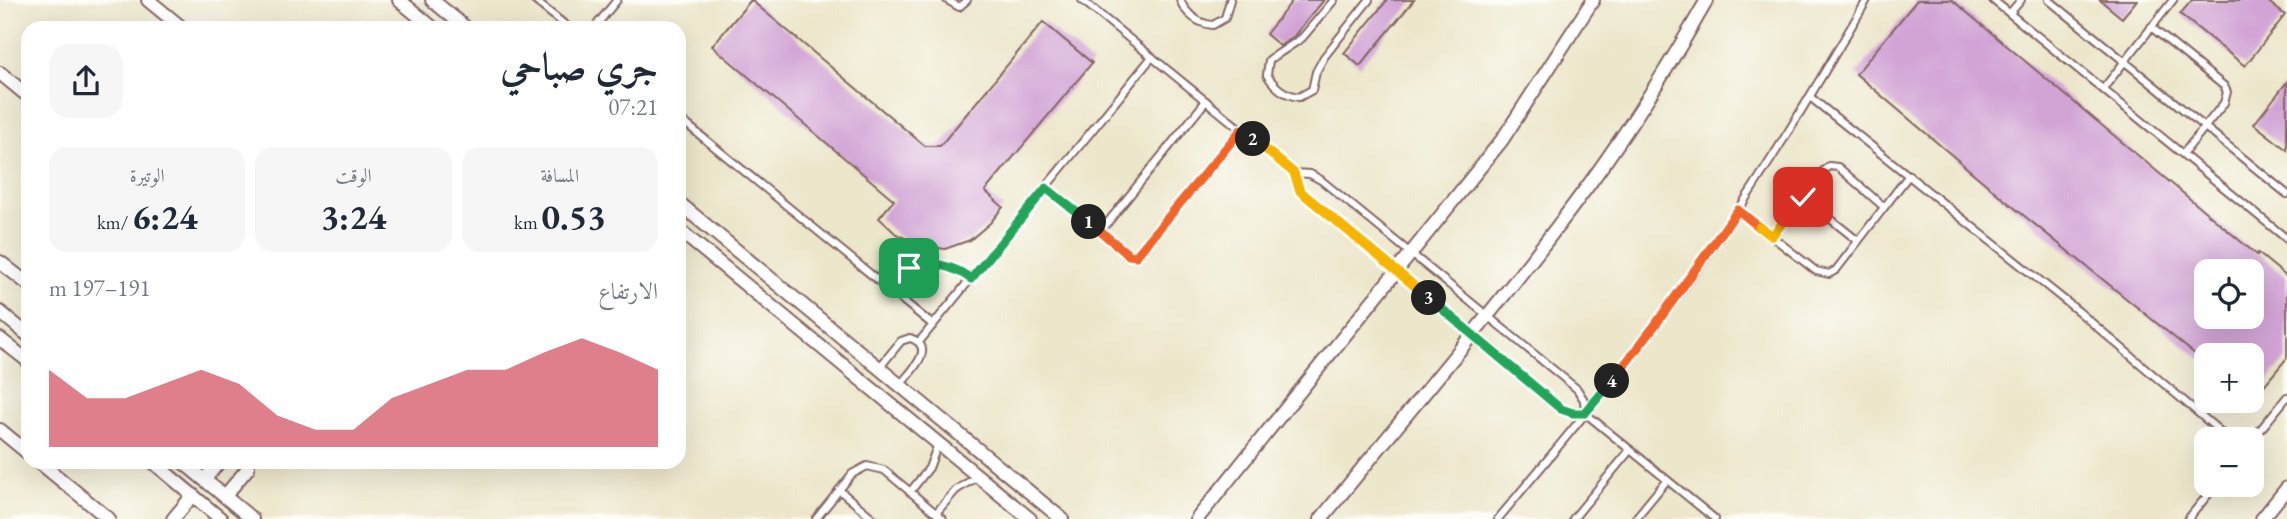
<!DOCTYPE html>
<html lang="ar">
<head>
<meta charset="utf-8">
<style>
  body { margin:0; font-family:"EB Garamond",Amiri,serif; background:#f6f6f7; color:#1f2937; direction:rtl; height:100vh; display:flex; flex-direction:column; font-size:26px; white-space:nowrap }
  * { box-sizing:border-box; margin:0 }
  p { font-size:23px; color:#747a83 }
  .icon { flex:none; width:38px; height:38px; fill:none; stroke:currentColor; stroke-width:2; stroke-linecap:round; stroke-linejoin:round }
  .map { position:relative; flex:1; overflow:hidden; direction:ltr }
  .panel { position:absolute; left:21px; top:21px; width:665px; height:448px; display:flex; flex-direction:column; background:#fff; border-radius:21px; box-shadow:0 7px 28px #0002; direction:rtl }
  .panel>* { flex:none }
  .fabs { position:absolute; left:2194px; top:259px; display:grid; gap:14px }
  .fabs a { display:grid; place-items:center; width:70px; height:70px; border-radius:14px; background:#fff; box-shadow:0 7px 28px #0002; font-size:35px }
  .pin { position:absolute; display:grid; place-items:center; width:60px; height:60px; color:#fff; margin:-30px; border-radius:14px; box-shadow:0 4px 10px #0006 }
  .km { position:absolute; width:35px; height:35px; margin:-18px; border-radius:50%; background:#222; color:#fff; font-size:19px; line-height:35px; text-align:center }
  .round { display:grid; place-items:center; flex:none; width:74px; height:74px; border-radius:21px; background:#f6f6f7 }
  .overview { display:flex; align-items:center; justify-content:space-between; height:119px; padding:0 28px }
  h1 { font-size:38px; font-weight:700; line-height:52px }
  .metrics { display:grid; grid-template-columns:repeat(3,1fr); gap:10px; height:119px; padding:7px 28px }
  .metrics div { display:grid; align-content:center; border-radius:18px; background:#f6f6f7; text-align:center }
  .metrics b { font-size:35px; font-weight:700 }
  .metrics small { font-size:19px; font-weight:400 }
  .metrics p { font-size:19px }
  .chart { height:196px; padding:14px 28px }
  .chart p { display:flex; justify-content:space-between }
  .chart svg { width:100%; height:126px; margin-top:7px; fill:#d1495b; opacity:.7 }
  .map>svg:first-child { display:block }
  .building { fill:#d2a4d6; fill-rule:evenodd }
  .lines { fill:none; stroke-linecap:round; stroke-linejoin:round }
  .lane-casing { stroke:#836563; stroke-width:10 }
  .street-casing { stroke:#836563; stroke-width:16 }
  .lane { stroke:#fff; stroke-width:6 }
  .street { stroke:#fff; stroke-width:12 }
  .split-1-casing { stroke:#fff; stroke-width:14 }
  .split-2-casing { stroke:#fff; stroke-width:14 }
  .split-3-casing { stroke:#fff; stroke-width:14 }
  .split-4-casing { stroke:#fff; stroke-width:14 }
  .split-5-casing { stroke:#fff; stroke-width:14 }
  .split-6-casing { stroke:#fff; stroke-width:14 }
  .split-1 { stroke:#22a559; stroke-width:9 }
  .split-2 { stroke:#f0652b; stroke-width:9 }
  .split-3 { stroke:#f5b400; stroke-width:9 }
  .split-4 { stroke:#22a559; stroke-width:9 }
  .split-5 { stroke:#f0652b; stroke-width:9 }
  .split-6 { stroke:#f5b400; stroke-width:9 }
</style>
</head>
<body>
<div class="map">
<svg width="2287" height="519" viewBox="0 0 2287 519">
  <rect width="100%" height="100%" fill="#fdfcf7"/>
  <filter id="ink" filterUnits="userSpaceOnUse"><feTurbulence type="fractalNoise" baseFrequency=".0143" numOctaves="2"/><feDisplacementMap in="SourceGraphic" scale="14" xChannelSelector="R" yChannelSelector="G"/><feConvolveMatrix kernelMatrix="1 2 1 2 8 2 1 2 1" color-interpolation-filters="sRGB"/></filter>
  <filter id="wash" filterUnits="userSpaceOnUse"><feTurbulence type="fractalNoise" baseFrequency=".00686" numOctaves="4" result="noise"/><feDisplacementMap in="SourceGraphic" scale="28" xChannelSelector="R" yChannelSelector="G"/><feGaussianBlur stdDeviation="1.57" result="paint"/><feColorMatrix in="noise" values="0 0 0 0 0 0 0 0 0 0 0 0 0 0 0 0 0 1.4 0 .05"/><feComposite in="paint" operator="in"/></filter>
  <g filter="url(#wash)">
    <rect width="100%" height="100%" fill="#ece6ca"/>
    <g id="blocks">
      <g class="building">
        <path d="M751 0 925 146H940L1043 22 1092 63 985 191 1003 207 990 223 970 240 945 249 920 245 896 234 879 218 894 200 712 46Z"/>
        <path d="M1293 0H1324L1294 36 1280 46 1266 34Z"/>
        <path d="M1387 0H1414L1360 66 1344 53Z"/>
        <path d="M1917 0H1952L2257 255 2258 253 2287 277V358L2252 400V355H2207V364L2006 201 1856 74ZM2207 271H2252V317H2207Z"/>
        <path d="M2100 0H2137L2122 18Z"/>
        <path d="M2192 0H2266L2285 15 2245 66 2180 14Z"/>
        <path d="M2287 82V150L2254 124Z"/>
      </g>
    </g>
  </g>
  <g filter="url(#ink)">
    <use href="#blocks" fill-opacity="0" stroke="#836563" stroke-width="2"/>
    <g class="lines">
      <g class="lane-casing">
        <g id="lane">
          <path d="M534 0 569 28"/>
          <path d="M947 0 959 7 967 0"/>
          <path d="M1082 0 1294 173 1300 191 1306 196 1551 401 1567 411 1585 413 1715 519"/>
          <path d="M1180 0C1186 14 1198 24 1213 25L1225 18 1230 0"/>
          <path d="M1334 0 1302 38 1269 60 1267 75C1275 87 1284 95 1299 97L1312 90 1316 72 1324 57 1369 0"/>
          <path d="M1993 0 2287 239"/>
          <path d="M2049 0 2287 194"/>
          <path d="M2010 13 2021 0"/>
          <path d="M2151 27 2224 86 2227 92 2224 103 2183 154"/>
          <path d="M594 28 617 0"/>
          <path d="M2103 89 2173 0"/>
          <path d="M1810 97 2078 311 2229 439"/>
          <path d="M679 118 933 325"/>
          <path d="M1294 173 1310 174 1321 180 1577 389 1584 400 1585 413"/>
          <path d="M1046 188 1129 255 1136 256 1241 130"/>
          <path d="M1803 197 1858 241"/>
          <path d="M1738 210 1816 271 1829 274 1836 270 1909 175"/>
          <path d="M1100 232 1206 101"/>
          <path d="M1772 236 1823 171 1829 166 1838 167 1884 207"/>
          <path d="M885 286C914 261 939 255 971 279"/>
          <path d="M919 342 1152 57"/>
          <path d="M879 368 901 341 910 338C938 347 910 372 900 385"/>
          <path d="M2252 440 2287 397"/>
          <path d="M839 490 874 519"/>
          <path d="M910 492 929 468 938 444"/>
          <path d="M936 513 956 490 978 476"/>
          <path d="M816 519 852 474 867 466 884 470 943 519"/>
          <path d="M1498 519C1566 437 1635 356 1697 270 1759 183 1813 92 1867 0"/>
          <path d="M1573 519 1630 450"/>
          <path d="M1635 519 1667 480"/>
          <path d="M2188 519 2216 485"/>
        </g>
      </g>
      <g class="street-casing">
        <g id="street">
          <path d="M148 0 182 28"/>
          <path d="M399 0 433 28"/>
          <path d="M432 0 466 28"/>
          <path d="M0 73 28 96"/>
          <path d="M679 203 1062 519"/>
          <path d="M679 230 1030 519"/>
          <path d="M0 262 28 284"/>
          <path d="M0 312 28 335"/>
          <path d="M0 339 28 361"/>
          <path d="M0 430 28 453"/>
          <path d="M39 462 109 519"/>
          <path d="M153 462 221 519"/>
          <path d="M183 462 252 519"/>
          <path d="M205 479 219 462"/>
          <path d="M225 496 248 468V462"/>
          <path d="M173 519 193 495"/>
          <path d="M1197 519 1502 140 1593 0"/>
          <path d="M1321 519C1411 408 1505 299 1590 183 1632 125 1671 63 1707 0"/>
          <path d="M2262 519 2287 488"/>
        </g>
      </g>
      <use href="#lane" class="lane"/>
      <use href="#street" class="street"/>
    </g>
  </g>
  <g class="lines" filter="url(#ink)">
    <g class="split-1-casing">
      <path id="split-1" d="M909 268C932 260 952 265 971 279L1046 188 1089 222"/>
    </g>
    <g class="split-2-casing">
      <path id="split-2" d="M1089 222 1129 255 1136 256 1241 130 1253 139"/>
    </g>
    <g class="split-3-casing">
      <path id="split-3" d="M1253 139 1294 173 1300 191 1306 196 1429 298"/>
    </g>
    <g class="split-4-casing">
      <path id="split-4" d="M1429 298 1561 409 1573 413H1585L1612 381"/>
    </g>
    <g class="split-5-casing">
      <path id="split-5" d="M1612 381 1656 324 1738 210 1759 227"/>
    </g>
    <g class="split-6-casing">
      <path id="split-6" d="M1759 227 1772 236 1803 197"/>
    </g>
    <use href="#split-1" class="split-1"/>
    <use href="#split-2" class="split-2"/>
    <use href="#split-3" class="split-3"/>
    <use href="#split-4" class="split-4"/>
    <use href="#split-5" class="split-5"/>
    <use href="#split-6" class="split-6"/>
  </g>
</svg>
<div class="fabs">
<a><svg class="icon" aria-label="locate" viewBox="0 0 24 24"><circle cx="12" cy="12" r="6"/><path d="M12 2v4M12 18v4M2 12h4M18 12h4"/></svg></a>
<a>+</a>
<a>−</a>
</div>
<div class="pin" style="left:909px;top:268px;background:#1e9e55"><svg class="icon" aria-label="arrive" viewBox="0 0 24 24"><path d="M6 21V4h12l-3 4 3 4H6"/></svg></div>
<div class="pin" style="left:1803px;top:197px;background:#d93025"><svg class="icon" aria-label="check" viewBox="0 0 24 24"><path d="M5 12l5 5 9-10"/></svg></div>
<b class="km" style="left:1089px;top:222px">1</b>
<b class="km" style="left:1253px;top:139px">2</b>
<b class="km" style="left:1429px;top:298px">3</b>
<b class="km" style="left:1612px;top:381px">4</b>
<section class="panel">
<div class="overview"><div><h1>جري صباحي</h1><p>07:21</p></div><a class="round"><svg class="icon" aria-label="share" viewBox="0 0 24 24"><path d="M12 15V3M7 8l5-5 5 5M5 13v7h14v-7"/></svg></a></div>
<div class="metrics">
<div><p>المسافة</p><b>0.53<small> km</small></b></div>
<div><p>الوقت</p><b>3:24</b></div>
<div><p>الوتيرة</p><b>6:24<small> /km</small></b></div>
</div>
<div class="chart"><p><span>الارتفاع</span>191–197 m</p>
<svg viewBox="0 0 160 44" preserveAspectRatio="none"><path d="M0 44V17L10 27L20 27L30 22L40 17L50 22L60 33L70 38L80 38L90 27L100 22L110 17L120 17L130 11L140 6L150 11L160 17V44z"/></svg>
</div>
</section>
</div>
</body>
</html>
